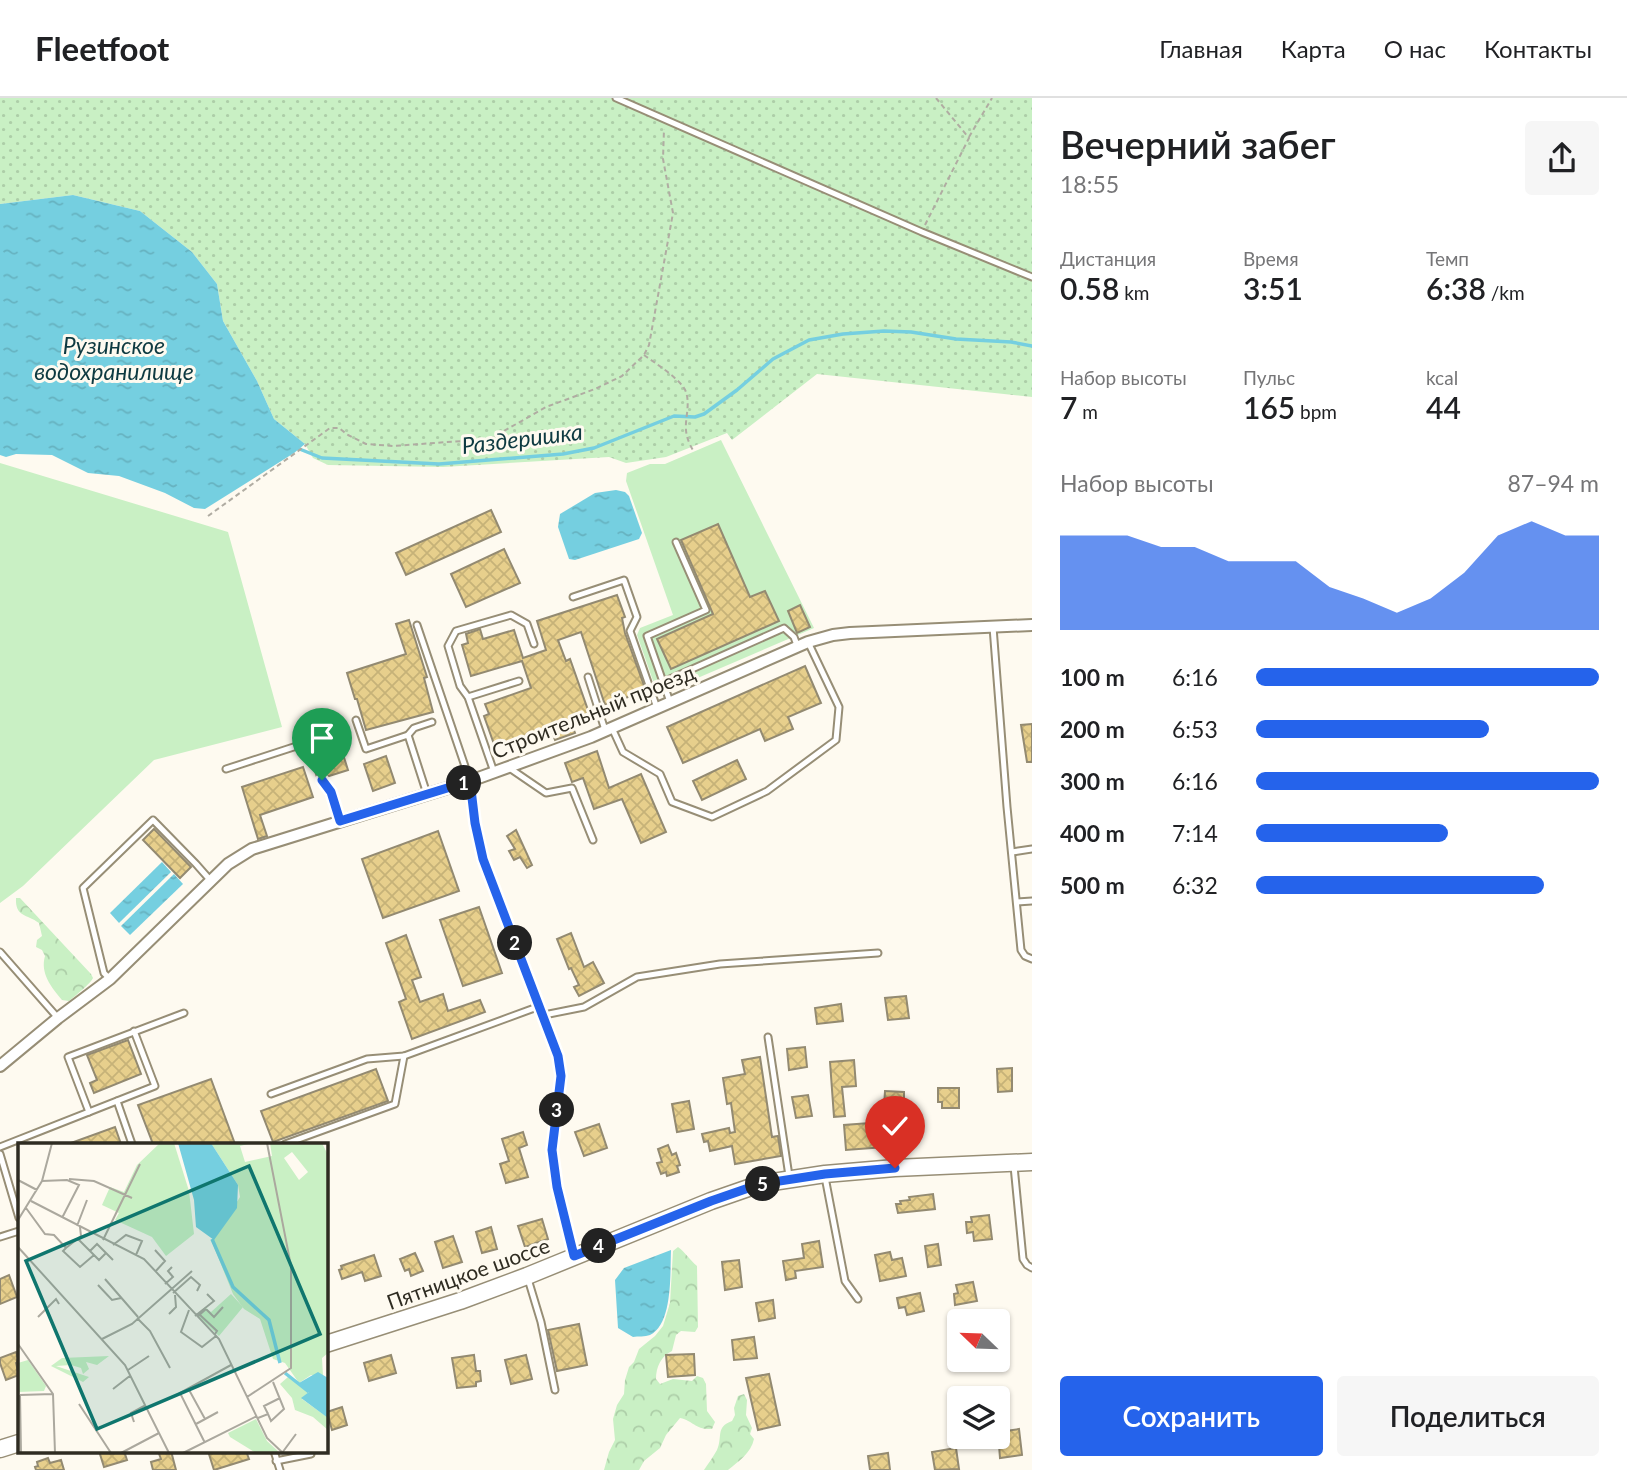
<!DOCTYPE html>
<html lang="ru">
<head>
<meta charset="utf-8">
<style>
  body { margin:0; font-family:Lato,sans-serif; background:#f6f6f6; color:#202124; height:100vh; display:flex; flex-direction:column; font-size:26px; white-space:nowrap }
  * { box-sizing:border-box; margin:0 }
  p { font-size:23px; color:#757577 }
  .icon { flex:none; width:38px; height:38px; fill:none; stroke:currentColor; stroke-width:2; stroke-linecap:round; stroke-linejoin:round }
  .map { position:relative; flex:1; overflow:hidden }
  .side { display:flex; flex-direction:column; background:#fff; width:595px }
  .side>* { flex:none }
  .needle { width:46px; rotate:293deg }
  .tools { position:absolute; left:947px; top:1211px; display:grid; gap:14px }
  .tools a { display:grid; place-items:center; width:63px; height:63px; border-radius:7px; background:#fff; box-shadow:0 2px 5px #0004; font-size:35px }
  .pin { position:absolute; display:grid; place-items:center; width:60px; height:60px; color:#fff; margin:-72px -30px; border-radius:50% 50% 50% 0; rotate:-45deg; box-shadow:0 0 7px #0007 }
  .pin .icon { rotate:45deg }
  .km { position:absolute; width:35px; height:35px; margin:-18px; border-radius:50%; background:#222; color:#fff; font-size:19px; line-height:35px; text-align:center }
  .round { display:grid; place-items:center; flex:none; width:74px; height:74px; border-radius:7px; background:#f6f6f6 }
  .head { display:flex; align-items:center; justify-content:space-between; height:119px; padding:0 28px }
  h1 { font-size:38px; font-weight:600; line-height:52px }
  .figures { display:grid; grid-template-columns:repeat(3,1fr); gap:10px; height:119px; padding:7px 28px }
  .figures div { display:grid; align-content:center }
  .figures b { font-size:30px; font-weight:600 }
  .figures small { font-size:19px; font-weight:400 }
  .figures p { font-size:19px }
  .chart { height:196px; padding:14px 28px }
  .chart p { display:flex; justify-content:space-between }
  .chart svg { width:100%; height:126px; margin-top:7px; fill:#2563eb; opacity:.7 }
  .cta { display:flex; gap:14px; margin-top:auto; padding:14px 28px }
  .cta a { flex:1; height:80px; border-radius:7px; background:#2563eb; color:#fff; font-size:28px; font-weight:600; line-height:80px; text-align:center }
  .cta a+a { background:#f6f6f6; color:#202124 }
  ul { padding:0 28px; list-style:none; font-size:23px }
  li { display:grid; grid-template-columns:112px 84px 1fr; align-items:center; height:52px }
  li i { height:18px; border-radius:9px; background:#2563eb }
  header { display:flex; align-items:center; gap:42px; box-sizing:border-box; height:98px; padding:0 35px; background:#fff; border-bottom:2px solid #e0e0e0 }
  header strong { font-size:33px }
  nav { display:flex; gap:38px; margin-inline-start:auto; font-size:24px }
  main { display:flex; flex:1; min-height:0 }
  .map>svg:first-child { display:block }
  .grass { fill:url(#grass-dots) }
  .forest { fill:url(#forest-crowns) }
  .pitch { fill:#c9f0c4 }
  .water { fill:url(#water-ripples) }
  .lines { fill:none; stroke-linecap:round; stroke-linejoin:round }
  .stream { stroke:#75cfe0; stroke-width:3.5 }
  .building { fill:url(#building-cross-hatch); stroke:#938a71; stroke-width:2 }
  .service-casing { stroke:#978e76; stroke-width:9 }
  .minor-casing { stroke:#978e76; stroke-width:14 }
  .primary-casing { stroke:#978e76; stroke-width:19 }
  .path { stroke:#b0aca2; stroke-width:2; stroke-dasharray:5 3.5; stroke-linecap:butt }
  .service { stroke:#fff; stroke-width:5 }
  .minor { stroke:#fff; stroke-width:10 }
  .primary { stroke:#fff; stroke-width:16 }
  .route-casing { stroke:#fff; stroke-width:14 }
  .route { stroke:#2563eb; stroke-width:9 }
  .labels { text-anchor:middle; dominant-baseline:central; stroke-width:6; stroke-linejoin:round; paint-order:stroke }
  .street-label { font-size:21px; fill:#2f2c22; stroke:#fefaf0 }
  .water-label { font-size:23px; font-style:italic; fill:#0e3a41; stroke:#fefaf0 }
  .inset-river { fill:none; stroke:#75cfe0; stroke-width:3.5 }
  .inset-road { fill:none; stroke:#aba89e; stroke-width:2 }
  .view { fill:#0f766e; fill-opacity:0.15; stroke:#0f766e; stroke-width:3.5 }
  .inset-edge { fill:none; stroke:#2f2c22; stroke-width:3.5 }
</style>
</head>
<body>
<header>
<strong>Fleetfoot</strong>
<nav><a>Главная</a><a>Карта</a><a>О нас</a><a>Контакты</a></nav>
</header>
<main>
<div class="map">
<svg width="1032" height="1372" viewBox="0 0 1032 1372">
  <defs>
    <pattern id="grass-dots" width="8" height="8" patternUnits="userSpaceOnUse" patternTransform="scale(1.75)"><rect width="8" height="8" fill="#c9f0c4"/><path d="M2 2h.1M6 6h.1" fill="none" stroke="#adcea8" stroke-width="1.8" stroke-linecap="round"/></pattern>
    <pattern id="forest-crowns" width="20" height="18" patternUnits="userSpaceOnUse" patternTransform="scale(1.75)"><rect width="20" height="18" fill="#c9f0c4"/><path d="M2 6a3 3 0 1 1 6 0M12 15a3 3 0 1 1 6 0" fill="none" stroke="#adcea8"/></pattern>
    <pattern id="water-ripples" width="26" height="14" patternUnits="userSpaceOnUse" patternTransform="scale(1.75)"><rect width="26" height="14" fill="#75cfe0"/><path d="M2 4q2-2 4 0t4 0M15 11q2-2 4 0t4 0" fill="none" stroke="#66b2c0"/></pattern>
    <pattern id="building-cross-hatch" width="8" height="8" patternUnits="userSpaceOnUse" patternTransform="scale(1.75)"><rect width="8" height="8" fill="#e7cf8c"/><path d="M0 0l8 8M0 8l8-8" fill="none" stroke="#c6b278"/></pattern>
  </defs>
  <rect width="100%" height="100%" fill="#fefaf0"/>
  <path class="grass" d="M0 0H1032V299L817 276 732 342 727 335 666 359 626 365 609 359 443 369 328 367 313 360 305 346 274 321 257 283 223 223 217 186 192 154 140 113 73 97 0 106Z"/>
  <g class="forest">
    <path d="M16 800H20L91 876 93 880C91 885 74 899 69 903L62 902C51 889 40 875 45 858L42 852 36 849 37 842 42 838 39 825C27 816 15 819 16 800Z"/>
    <path d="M678 1149C685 1154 690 1162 697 1168L698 1229 695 1234 681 1233 676 1237 672 1253C661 1258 656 1269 656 1281L660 1286 673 1281 692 1283 697 1278 703 1280 706 1286 707 1313 715 1324 712 1331C695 1332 694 1323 680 1320L666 1337 660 1350 644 1363 639 1372H604L609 1354 615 1342 613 1321 617 1307 624 1296 625 1282 629 1269 634 1264 639 1251 655 1238 663 1228 670 1205 673 1153Z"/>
    <path d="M744 1296 747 1302 746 1317 752 1330 750 1336 754 1341C751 1355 739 1363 728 1372H704C708 1366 713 1359 717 1352 723 1339 715 1329 732 1323L735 1317 734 1310 738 1298Z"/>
  </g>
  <g class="pitch">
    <path d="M721 342 814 530 658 597 637 537 640 530 673 517 626 383 627 375 650 366H665Z"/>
    <path d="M0 365 228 434 282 629 154 662 23 788 0 805Z"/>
  </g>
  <g class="water">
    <path d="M73 97 140 113 192 154 217 186 223 223 257 283 274 321 305 346 294 355 205 411 194 410 165 395 119 378 88 375 52 357 16 356 6 359 0 357V106Z"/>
    <path d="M616 392 625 394 629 398 642 435 639 441 575 462 569 461 558 429 560 416 595 395Z"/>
    <path d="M162 764 171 774 119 825 110 815Z"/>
    <path d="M174 776 183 786 130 837 121 828Z"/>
    <path d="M671 1152C670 1175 673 1226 650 1237 645 1239 638 1238 633 1239L618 1230 615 1182 624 1170Z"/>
  </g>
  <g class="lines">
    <path class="stream" d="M297 350 322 360 439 366 563 356 594 350 674 318 695 319 704 316 737 292 773 261 809 242 843 236 884 233 911 234 956 241 1011 244 1032 248"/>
  </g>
  <g class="building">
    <path d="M491 412 501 434 406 477 396 455Z"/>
    <path d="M718 426 750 499 765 493 779 523 671 571 657 541 713 516 681 442Z"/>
    <path d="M504 451 520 485 466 509 451 476Z"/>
    <path d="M617 497 625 519 622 520 625 535 646 593 605 607 581 534 558 542 566 563 570 561 589 615 570 622 575 635 555 642 550 629 495 649 484 618 489 616 485 606 531 590 522 563 471 578 462 547 468 545 466 536 480 531 483 541 514 532 523 560 546 552 537 523Z"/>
    <path d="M800 507 810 529 797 535 788 513Z"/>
    <path d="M409 522 427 579 424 580 433 614 366 632 357 601H355L347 575 406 556 396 526Z"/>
    <path d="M805 568 821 605 788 619 793 631 765 643 760 631 683 665 667 629Z"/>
    <path d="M1032 626V664H1027L1021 627Z"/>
    <path d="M341 650 348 672 326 679 319 656Z"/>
    <path d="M597 653 609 690 641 676 666 734 641 745 622 701 594 711 583 680 572 684 565 665Z"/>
    <path d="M386 658 395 685 373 693 364 666Z"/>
    <path d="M737 662 746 681 702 702 693 683Z"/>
    <path d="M303 669 313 699 260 717 267 738 258 741 242 689Z"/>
    <path d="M154 731 191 769 180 780 143 742Z"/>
    <path d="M516 732 532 767 527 770 520 759 514 762 509 753 515 751 507 738Z"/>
    <path d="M438 733 459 793 383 820 362 761Z"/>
    <path d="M479 809 502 875 463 888 440 822Z"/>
    <path d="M571 835 584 869 593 864 604 885 579 898 574 889 579 887 571 870 569 871 557 841Z"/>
    <path d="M406 837 421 879 412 882 420 904 443 896 448 913 480 902 485 914 412 941 399 904 406 901 386 845Z"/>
    <path d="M906 898 909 920 888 922 885 900Z"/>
    <path d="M841 906 843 923 817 926 815 910Z"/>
    <path d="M128 942 141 976 94 995 90 985 97 982 87 957Z"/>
    <path d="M805 949 807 969 789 972 787 951Z"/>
    <path d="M760 959 772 1039 778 1038 781 1058 735 1066 732 1048 710 1053 708 1043 704 1044 702 1036 729 1030 730 1035 735 1034 731 1005 727 1006 723 980 745 976 742 962Z"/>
    <path d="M854 962 856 988 842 989 845 1018 834 1019 830 964Z"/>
    <path d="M1012 970V993L998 994 997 971Z"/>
    <path d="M376 971 388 1003 273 1044 261 1013Z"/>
    <path d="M211 981 235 1046H153L138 1007Z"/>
    <path d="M938 990H959V1010H942V1004H938Z"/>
    <path d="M885 993 904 994V1010L884 1009Z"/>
    <path d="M808 997 812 1018 796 1020 792 999Z"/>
    <path d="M689 1003 694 1031 677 1034 672 1006Z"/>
    <path d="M883 1024 885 1049 846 1052 844 1027Z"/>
    <path d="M599 1026 607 1050 584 1058 575 1034Z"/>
    <path d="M115 1029 121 1046H71V1045Z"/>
    <path d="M523 1034 527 1047 519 1050 528 1079 506 1085 500 1066 509 1063 502 1041Z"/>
    <path d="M668 1047 672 1057 676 1055 680 1067 677 1068 679 1074 667 1078 666 1074 661 1076 657 1065 662 1064 658 1051Z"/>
    <path d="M933 1096 935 1111 898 1115 896 1106H901L900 1103 910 1102 909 1099Z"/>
    <path d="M989 1117 992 1141 974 1143 973 1134 967 1135 966 1124H972L971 1119Z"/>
    <path d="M542 1121 548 1141 525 1149 518 1128Z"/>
    <path d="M491 1129 497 1151 482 1155 476 1134Z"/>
    <path d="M453 1138 462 1164 443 1170 435 1144Z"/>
    <path d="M819 1143 823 1169 795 1173 796 1180 786 1182 783 1163 804 1160 802 1146Z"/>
    <path d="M938 1146 941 1167 928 1169 925 1148Z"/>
    <path d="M890 1154 892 1162 902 1160 906 1178 880 1183 875 1157Z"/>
    <path d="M415 1155 423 1173 411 1178 409 1171 405 1173 400 1161Z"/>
    <path d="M374 1157 381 1178 365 1183 362 1174 342 1181 339 1172 342 1171 341 1168Z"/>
    <path d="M739 1162 742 1189 725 1192 722 1164Z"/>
    <path d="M9 1177 17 1199 0 1206V1181Z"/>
    <path d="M973 1184 977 1203 955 1207 954 1196 958 1195 956 1187Z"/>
    <path d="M920 1195 924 1213 907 1217 905 1209 899 1210 897 1200Z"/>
    <path d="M773 1202 775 1220 759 1223 756 1205Z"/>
    <path d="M579 1226 587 1267 557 1273 548 1232Z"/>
    <path d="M754 1239 757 1260 734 1262 732 1242Z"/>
    <path d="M16 1254 19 1263 16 1265 19 1277 6 1282 0 1265V1260Z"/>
    <path d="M694 1256 695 1277 668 1279 666 1257Z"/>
    <path d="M391 1257 396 1275 369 1283 364 1265Z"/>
    <path d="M474 1257 476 1273H480L481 1283 476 1284V1288L457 1290 452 1260Z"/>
    <path d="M526 1257 532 1281 511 1286 505 1262Z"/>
    <path d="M769 1276 780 1327 758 1332 746 1280Z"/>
    <path d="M342 1309 347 1327 332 1332 327 1314Z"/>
    <path d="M1019 1331 1022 1357 1000 1360 998 1334Z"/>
    <path d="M956 1350 959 1371 935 1372 932 1354Z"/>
    <path d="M99 1353H124L127 1362 104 1369Z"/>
    <path d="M158 1353H171L176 1372H153L151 1364 161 1361Z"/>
    <path d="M208 1353H246L249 1361 214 1372Z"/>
    <path d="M888 1355 890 1372H870L868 1358Z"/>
    <path d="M48 1360 50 1365 61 1362 64 1372H36L35 1369 38 1368 37 1364Z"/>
  </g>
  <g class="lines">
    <g class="service-casing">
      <g id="service">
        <path d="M616 0 922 134 1032 179"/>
        <path d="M573 499 624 482 637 519 630 533 657 610"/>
        <path d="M417 527 470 683 475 725 483 761 558 958 561 978 552 1052 557 1089 574 1158"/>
        <path d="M993 529 1007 709 1021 852 1025 858 1032 861"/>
        <path d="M588 579 605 632"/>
        <path d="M663 584 784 530 794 539 797 547"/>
        <path d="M468 599 519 583"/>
        <path d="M670 604 647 538 706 512 676 444"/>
        <path d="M356 622 366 651 408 637 427 696"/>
        <path d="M612 630 623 654 660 676 672 704 712 719 767 693 836 642 839 609 808 544"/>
        <path d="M408 637 414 630 432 624"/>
        <path d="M309 644 333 636"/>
        <path d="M508 669 546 695 572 690 593 742"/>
        <path d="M226 671 309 644 322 683 331 694 340 723"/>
        <path d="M494 674 468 599 460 588 448 548 456 533 511 517 527 526 534 546"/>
        <path d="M1012 754 1032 751"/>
        <path d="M1017 804 1032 803"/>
        <path d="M0 854 58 920"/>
        <path d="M109 880 104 875 83 790 153 722 196 766 211 783"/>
        <path d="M544 917 584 909 637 879 720 866 878 855"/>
        <path d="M768 939 789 1078"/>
        <path d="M271 996 367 961 404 958 540 908"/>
        <path d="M117 1003 132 1046"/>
        <path d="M89 1014 68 959 184 915"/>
        <path d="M285 1046 395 1006 404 958"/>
        <path d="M0 1049 155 988 134 933"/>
        <path d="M0 1056 19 1120"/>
        <path d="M1014 1068 1023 1161 1027 1167 1032 1170"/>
        <path d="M825 1079 845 1183 858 1201"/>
        <path d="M0 1139 19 1133"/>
        <path d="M528 1181 541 1224 555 1292"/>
        <path d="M274 1353 280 1372"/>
        <path d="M276 1363 311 1356V1353"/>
      </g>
    </g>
    <g class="minor-casing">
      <path id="minor" d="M0 968 58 920 110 881 228 766 252 751 470 683 591 639 808 544 833 537 850 535 1032 527"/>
    </g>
    <g class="primary-casing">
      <g id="primary">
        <path d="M326 1246 460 1203 527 1178 711 1103 760 1086 825 1076 895 1070 1032 1064"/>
        <path d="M0 1351 19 1345"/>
      </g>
    </g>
    <g class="path">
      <path d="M969 39 992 0"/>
      <path d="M925 127 969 40 936 0"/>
      <path d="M644 257C655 265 682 282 686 294 691 309 683 324 687 338 688 343 691 349 694 354"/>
      <path d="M208 418 330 330H339L348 337 366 346 393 348 490 341 546 309 595 291 622 278 644 257 649 247 673 115 663 61 664 31"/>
    </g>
    <use href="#service" class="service"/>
    <use href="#minor" class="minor"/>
    <use href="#primary" class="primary"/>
  </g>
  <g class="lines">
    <g class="route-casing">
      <path id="route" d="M322 682 331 694 340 723 470 683 475 725 483 761 558 958 561 978 552 1052 557 1089 574 1158 711 1103 760 1086 825 1076 895 1070"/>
    </g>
    <use href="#route" class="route"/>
  </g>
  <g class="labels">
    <g class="street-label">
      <text transform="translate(593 613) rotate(-22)">Строительный проезд</text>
      <text transform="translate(468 1175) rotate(-20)">Пятницкое шоссе</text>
    </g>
    <g class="water-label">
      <text x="114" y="247">Рузинское<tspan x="114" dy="26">водохранилище</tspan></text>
      <text transform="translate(522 340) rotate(-7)">Раздеришка</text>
    </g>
  </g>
  <g transform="translate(18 1045)">
    <rect width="310" height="310" fill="#fefaf0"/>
    <path d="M193 0H234L222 3 227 19 254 13 252 0H304L310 12V210L304 215 305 233 293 232 281 240 267 220 255 216 242 176 226 166 215 151 194 99 222 54 220 42ZM274 9 290 29 281 37 266 15ZM10 217 28 243 26 248 0 249V220ZM238 276 249 298 262 310H238L212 294 210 290Z" fill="#c9f0c4" fill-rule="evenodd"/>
    <path d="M91 213 79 222 68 219 71 226 65 231 63 225 53 222 38 223 71 234 65 239 33 223 44 215Z" fill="#c9f0c4"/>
    <path d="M270 234 291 249 284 256 309 274 310 287 295 274 277 267 274 255 262 241Z" fill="#c9f0c4"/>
    <path d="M142 0H156L171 48 176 91 148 113 134 94 97 77 101 70 84 62 92 44 106 49 119 22ZM213 151 225 164 201 193 179 172 187 164 193 169Z" fill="#c9f0c4"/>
    <path d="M160 0H193L220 42 219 65 196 97 178 84 176 57ZM300 229 310 235V275L283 255 291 249 281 240Z" fill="#75cfe0"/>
    <path class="inset-river" d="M194 96 215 144 251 177 262 220M267 230 291 249"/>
    <path class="inset-road" d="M51 36 76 38 114 55M0 37 19 47M24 38 49 37 61 42 44 75M13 58 126 116 201 196 249 295 265 310M8 65 27 91 36 92 48 105 63 93 62 84M0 77 24 38 34 0M59 83 69 57M60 96 81 117 88 110M85 97 122 21M95 102 108 92 124 98 118 112M0 104 107 222 151 310M48 105 45 108 62 124 76 112M72 108 79 101 95 117M137 129 147 118 137 107M87 136 120 174M147 141 155 134 150 128 154 124M80 142 94 157 103 155M155 150 173 134 182 142 179 148M171 167 163 189 184 204 198 193M151 171 158 164 157 152M182 172 199 188 197 191M177 173 196 158 189 151M20 174 38 156 41 161M179 174 188 166 196 174 205 164M119 175 132 188 152 225M84 196 114 181 174 128M0 201 35 251 37 310M110 227 131 213M170 245 187 276M95 246 113 232M2 252 3 310M2 252 35 251M229 254 273 225V123L249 0M61 261 93 310M250 271 246 263 262 255M240 275 250 271 253 278 266 266 255 239M116 279 113 270 128 262M178 281 200 269M187 300 162 250 213 222M103 310 141 290M165 310 239 273M264 310 278 291"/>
    <path class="view" d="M231 23 302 191 79 286 8 118Z"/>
    <rect width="310" height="310" class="inset-edge"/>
  </g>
</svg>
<div class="tools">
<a><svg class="needle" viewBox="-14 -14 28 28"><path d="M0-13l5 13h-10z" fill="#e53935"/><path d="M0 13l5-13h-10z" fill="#757577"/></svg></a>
<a><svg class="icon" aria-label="layers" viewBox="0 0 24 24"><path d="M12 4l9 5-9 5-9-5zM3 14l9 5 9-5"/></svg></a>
</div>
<div class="pin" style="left:322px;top:682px;background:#1e9e55"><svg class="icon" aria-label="arrive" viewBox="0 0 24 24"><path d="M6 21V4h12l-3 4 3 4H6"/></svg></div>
<div class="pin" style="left:895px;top:1070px;background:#d93025"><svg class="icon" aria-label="check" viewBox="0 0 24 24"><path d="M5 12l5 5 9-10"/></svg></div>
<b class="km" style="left:464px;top:685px">1</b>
<b class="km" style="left:515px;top:845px">2</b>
<b class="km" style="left:557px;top:1012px">3</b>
<b class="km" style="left:599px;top:1148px">4</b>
<b class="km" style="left:763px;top:1086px">5</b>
</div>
<section class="side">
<div class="head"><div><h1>Вечерний забег</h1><p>18:55</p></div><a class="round"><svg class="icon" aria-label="share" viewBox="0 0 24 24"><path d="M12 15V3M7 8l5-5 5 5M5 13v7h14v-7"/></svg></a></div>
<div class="figures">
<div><p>Дистанция</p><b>0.58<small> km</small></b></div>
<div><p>Время</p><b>3:51</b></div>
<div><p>Темп</p><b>6:38<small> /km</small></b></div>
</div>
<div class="figures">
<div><p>Набор высоты</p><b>7<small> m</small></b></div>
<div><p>Пульс</p><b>165<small> bpm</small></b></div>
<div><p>kcal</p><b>44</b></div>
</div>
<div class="chart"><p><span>Набор высоты</span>87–94 m</p>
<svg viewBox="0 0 160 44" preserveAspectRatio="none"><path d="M0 44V11L10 11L20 11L30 15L40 15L50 20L60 20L70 20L80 29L90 33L100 38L110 33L120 24L130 11L140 6L150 11L160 11V44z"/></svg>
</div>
<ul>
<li><b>100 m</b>6:16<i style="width:100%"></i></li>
<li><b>200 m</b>6:53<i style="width:68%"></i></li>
<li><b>300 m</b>6:16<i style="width:100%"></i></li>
<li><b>400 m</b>7:14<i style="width:56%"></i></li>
<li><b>500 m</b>6:32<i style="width:84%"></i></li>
</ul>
<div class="cta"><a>Сохранить</a><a>Поделиться</a></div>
</section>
</main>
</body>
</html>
